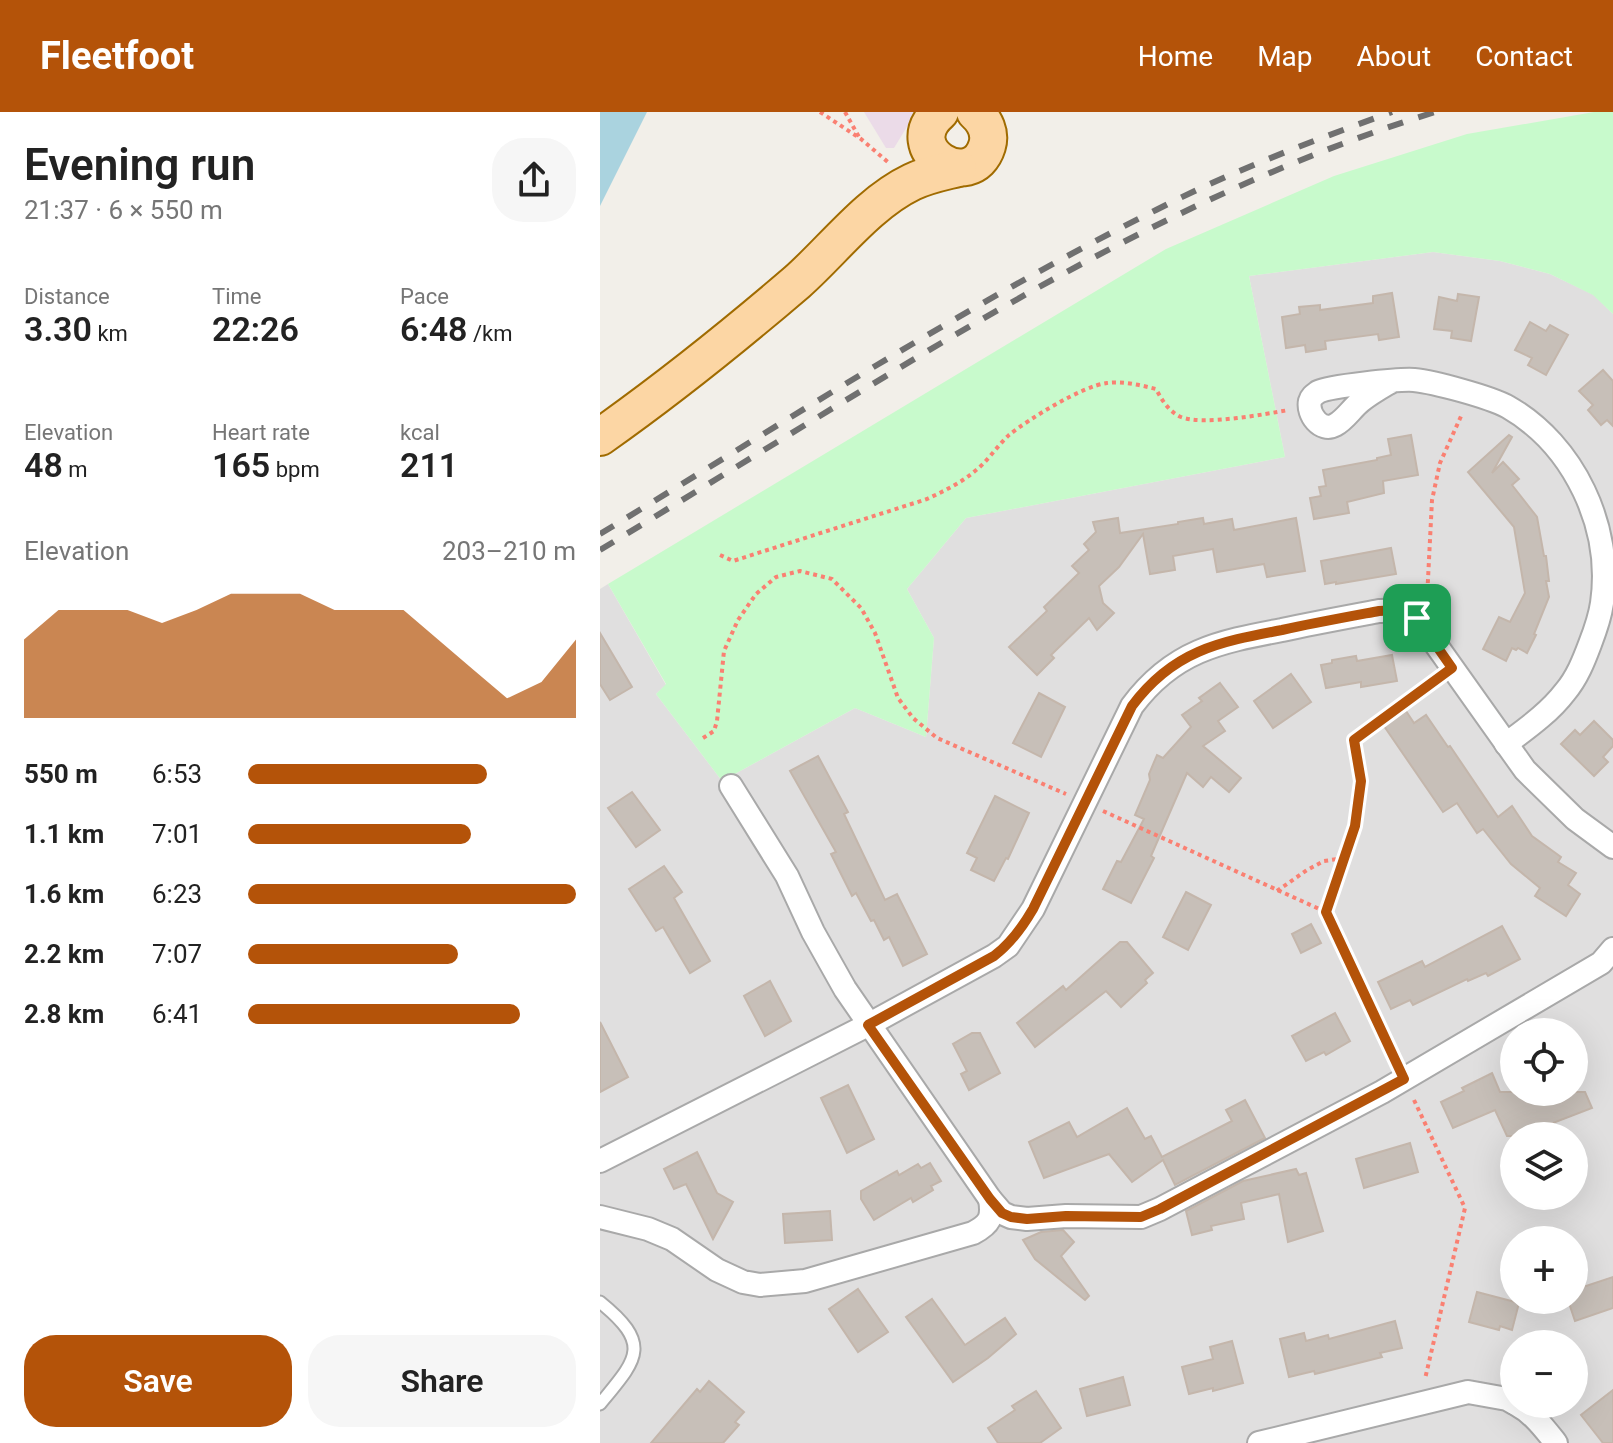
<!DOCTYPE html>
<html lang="en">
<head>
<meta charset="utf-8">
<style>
  body { margin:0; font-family:Roboto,sans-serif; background:#f6f6f6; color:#222; height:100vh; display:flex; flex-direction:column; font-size:30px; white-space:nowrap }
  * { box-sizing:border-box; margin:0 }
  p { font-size:26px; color:#767676 }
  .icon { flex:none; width:44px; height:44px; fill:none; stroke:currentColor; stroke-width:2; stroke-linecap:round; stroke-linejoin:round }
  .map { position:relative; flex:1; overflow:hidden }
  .sheet { display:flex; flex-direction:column; background:#fff; width:600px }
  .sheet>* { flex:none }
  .controls { position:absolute; left:900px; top:906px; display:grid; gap:16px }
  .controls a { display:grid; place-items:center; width:88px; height:88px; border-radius:50%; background:#fff; box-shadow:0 8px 32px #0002; font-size:40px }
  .pin { position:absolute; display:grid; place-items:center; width:68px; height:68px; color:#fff; margin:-34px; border-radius:16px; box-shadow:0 4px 12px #0006 }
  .round { display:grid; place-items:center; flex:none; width:84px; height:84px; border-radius:32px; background:#f6f6f6 }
  .overview { display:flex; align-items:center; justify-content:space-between; height:136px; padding:0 24px }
  h1 { font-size:44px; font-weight:600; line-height:60px }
  .figures { display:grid; grid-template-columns:repeat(3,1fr); gap:12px; height:136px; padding:8px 24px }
  .figures div { display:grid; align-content:center }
  .figures b { font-size:34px; font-weight:600 }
  .figures small { font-size:22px; font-weight:400 }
  .figures p { font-size:22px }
  .chart { height:224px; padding:16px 24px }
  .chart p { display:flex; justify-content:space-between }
  .chart svg { width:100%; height:144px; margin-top:8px; fill:#b45309; opacity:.7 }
  .cta { display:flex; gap:16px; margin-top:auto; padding:16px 24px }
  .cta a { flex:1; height:92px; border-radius:32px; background:#b45309; color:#fff; font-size:32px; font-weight:600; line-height:92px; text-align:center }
  .cta a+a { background:#f6f6f6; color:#222 }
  ul { padding:0 24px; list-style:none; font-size:26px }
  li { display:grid; grid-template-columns:128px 96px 1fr; align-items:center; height:60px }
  li i { height:20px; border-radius:10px; background:#b45309 }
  header { display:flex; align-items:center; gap:48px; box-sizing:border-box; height:112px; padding:0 40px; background:#b45309; color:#fff }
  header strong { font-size:38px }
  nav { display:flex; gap:44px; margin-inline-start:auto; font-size:28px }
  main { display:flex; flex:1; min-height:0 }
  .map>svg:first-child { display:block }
  .residential { fill:#e0dfdf; fill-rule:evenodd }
  .industrial { fill:#ebdbe8 }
  .park { fill:#c8facc }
  .water { fill:#aad3df }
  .building { fill:#c7bfb8; stroke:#c4b6ab; stroke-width:2 }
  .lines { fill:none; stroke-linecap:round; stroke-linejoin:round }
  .lane-casing { stroke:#a9a9a9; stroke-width:15 }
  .street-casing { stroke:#a9a9a9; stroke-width:26 }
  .primary-casing { stroke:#a06b00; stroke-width:40 }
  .path { stroke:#fa8072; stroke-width:4; stroke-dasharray:4 4; stroke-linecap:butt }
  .lane { stroke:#fff; stroke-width:11 }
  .street { stroke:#fff; stroke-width:22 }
  .primary { stroke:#fcd6a4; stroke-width:36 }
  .rail { stroke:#707070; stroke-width:6; stroke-dasharray:16 16; stroke-linecap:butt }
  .route-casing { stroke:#fff; stroke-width:16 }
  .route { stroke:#b45309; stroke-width:10 }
</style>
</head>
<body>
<header>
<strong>Fleetfoot</strong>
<nav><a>Home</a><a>Map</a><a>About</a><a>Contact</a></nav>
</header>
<main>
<section class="sheet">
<div class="overview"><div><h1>Evening run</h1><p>21:37 · 6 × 550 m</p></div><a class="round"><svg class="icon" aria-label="share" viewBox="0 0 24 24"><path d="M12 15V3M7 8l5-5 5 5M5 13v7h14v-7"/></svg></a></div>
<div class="figures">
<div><p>Distance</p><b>3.30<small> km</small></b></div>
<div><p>Time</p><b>22:26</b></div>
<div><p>Pace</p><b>6:48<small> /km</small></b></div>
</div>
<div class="figures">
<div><p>Elevation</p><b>48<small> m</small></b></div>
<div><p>Heart rate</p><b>165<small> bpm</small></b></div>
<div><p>kcal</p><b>211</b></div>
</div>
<div class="chart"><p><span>Elevation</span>203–210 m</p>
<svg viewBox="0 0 160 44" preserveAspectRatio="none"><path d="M0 44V20L10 11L20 11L30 11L40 15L50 11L60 6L70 6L80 6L90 11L100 11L110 11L120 20L130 29L140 38L150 33L160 20V44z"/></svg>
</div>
<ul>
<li><b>550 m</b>6:53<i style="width:73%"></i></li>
<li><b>1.1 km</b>7:01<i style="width:68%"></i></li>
<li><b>1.6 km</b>6:23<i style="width:100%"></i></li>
<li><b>2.2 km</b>7:07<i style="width:64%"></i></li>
<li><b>2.8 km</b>6:41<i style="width:83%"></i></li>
</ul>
<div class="cta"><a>Save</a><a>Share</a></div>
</section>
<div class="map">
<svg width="1013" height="1331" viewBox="0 0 1013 1331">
  <rect width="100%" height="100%" fill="#f2efe9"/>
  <path class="residential" d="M833 140 900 149 950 162 994 183 1013 202V1331H0V477L8 472 66 573 56 582 122 669 255 596 326 625 334 526 307 477 366 406 685 345 649 164ZM914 920H974V980H914ZM914 1024H974V1084H914ZM914 1128H974V1188H914ZM914 1232H974V1292H914Z"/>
  <path class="industrial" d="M264 0H316L294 36H286Z"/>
  <path class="park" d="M994 0H1013V202L993 183 950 162 900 149 833 140 649 164 685 345 366 406 307 477 334 526 326 625 255 596 122 669 56 582 66 572 8 472 566 137 734 64 867 22Z"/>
  <path class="water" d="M0 0H47L0 94Z"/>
  <g class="building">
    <path d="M792 181 799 225 779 228 778 222 725 229 726 237 706 240 705 233 686 236 682 205 700 202 699 195 720 193V198L773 191V184Z"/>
    <path d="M858 182 879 185 871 229 851 226 852 219 834 217 839 185 857 189Z"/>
    <path d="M930 210 946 219 950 213 968 223 946 263 928 253 932 246 915 238Z"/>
    <path d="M1003 258 1013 269V314L1007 308 1001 313 988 298 993 293 979 279Z"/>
    <path d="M811 323 818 363 783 369 784 381 747 390 749 401 714 407 710 386 721 384 719 375 726 374 723 358 777 348V346L791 343 788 327Z"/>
    <path d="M909 323 912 325 892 361 903 350 919 367 912 373 937 405 944 444H946L949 469H946L949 485 934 522 936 523 927 541 918 536 916 538 912 536 906 549 883 537 899 505 910 510 925 481 914 415 868 360Z"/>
    <path d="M518 406 520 421 578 412V410L603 406 604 412 632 407 634 418 696 406 705 459 667 465 664 452 617 460 613 437 573 444 575 458 550 462 543 422 519 455 499 474 503 491 514 501 497 518 489 506 451 543 454 546 437 563 409 535 447 499 444 495 479 461 472 454 489 438 484 432 496 420 493 410Z"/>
    <path d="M791 436 796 462 736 472V470L725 472 721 449Z"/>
    <path d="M0 521 32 575 10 588 0 572Z"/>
    <path d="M792 543 797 569 761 575V570L726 576 721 553 732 551V548L756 544 757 549Z"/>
    <path d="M691 562 711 590 673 616 654 589Z"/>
    <path d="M620 571 638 595 618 609 625 619 603 634 641 666 629 680 611 665 603 675 587 661 551 744 554 746 531 791 503 777 517 749 521 750 544 707 535 703 550 668 549 662 557 643 563 646 591 615 582 603 602 589 599 586Z"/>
    <path d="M439 581 465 595 441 645 413 631Z"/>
    <path d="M806 599 814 611 826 603 848 635 850 634 898 705 912 694 932 724 961 745 958 750 976 761 968 773 980 782 966 804 935 784 940 776 911 752 883 717 877 721 857 691 843 700 784 614Z"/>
    <path d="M994 609 1013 628V634L1003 645 1008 650 994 664 961 632 975 618 980 623Z"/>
    <path d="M218 644 248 700 244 702 285 788 297 782 327 842 303 854 289 825 284 828 274 808 271 809 256 781 252 784 231 742 236 740 190 659Z"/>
    <path d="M32 680 60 718 36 735 8 696Z"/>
    <path d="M395 684 429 701 408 747 406 746 394 769 371 758 377 746 367 741Z"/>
    <path d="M64 754 82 780 74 786 110 849 90 861 63 815 56 819 29 777Z"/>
    <path d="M586 780 611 793 588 838 563 825Z"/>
    <path d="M711 812 721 831 701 841 692 822Z"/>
    <path d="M902 814 920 847 888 864 886 861 868 869 867 867 813 893 810 888 791 897 778 870 822 849 825 855Z"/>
    <path d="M520 830H527L553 861 545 868 547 871 521 895 506 879 435 935 417 911 463 874 466 878Z"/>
    <path d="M170 869 191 909 165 924 144 884Z"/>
    <path d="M735 901 750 929 726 943 724 940 706 949 692 924Z"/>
    <path d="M0 910 28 965 0 980Z"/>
    <path d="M372 921H380L400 961 369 978 361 962 367 959 353 932Z"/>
    <path d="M892 961 900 980H985L992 996 919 1024H907L895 998 853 1016 841 990 864 979 862 976Z"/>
    <path d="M248 973 274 1027 247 1041 221 986Z"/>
    <path d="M645 988 665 1026 575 1073 563 1048 532 1070 509 1042 444 1066 429 1030 469 1010 477 1025 527 996 545 1027 551 1024 562 1045 632 1009 626 998Z"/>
    <path d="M810 1031 818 1060 764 1076 756 1047Z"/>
    <path d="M97 1040 117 1081 133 1090 113 1127 86 1072 74 1077 64 1057Z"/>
    <path d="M330 1051 341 1069 331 1074 333 1078 313 1090 311 1086 274 1108 261 1087V1079L297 1059 299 1063 318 1052 321 1056Z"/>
    <path d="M696 1057 699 1063 706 1061 723 1119 688 1130 679 1082 641 1091 644 1107 611 1114 612 1118 592 1123 586 1099 643 1069Z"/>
    <path d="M230 1099 232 1128 185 1131 183 1102Z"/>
    <path d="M463 1118 474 1130 461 1144 489 1184 485 1188 435 1147 423 1128 441 1120Z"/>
    <path d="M1013 1165V1196L975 1209 968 1188H974V1178Z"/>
    <path d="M258 1177 288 1220 258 1240 229 1197Z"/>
    <path d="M877 1180 919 1191 912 1218 900 1214 899 1218 869 1210Z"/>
    <path d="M332 1187 365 1233 405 1206 416 1222 388 1246 353 1270 306 1205Z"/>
    <path d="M795 1209 802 1236 780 1241 782 1245 715 1262 714 1259 689 1265 680 1227 704 1221 706 1229 728 1223 729 1227Z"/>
    <path d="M632 1229 643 1271 613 1279V1276L589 1282 582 1255 613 1247 610 1235Z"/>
    <path d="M523 1265 530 1293 487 1304 480 1277Z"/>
    <path d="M109 1269 144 1300 135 1310 139 1313 123 1331H51L97 1277 100 1280Z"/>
    <path d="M1013 1278V1331H1003L981 1303Z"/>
    <path d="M436 1279 461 1316 440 1331H398L388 1316 415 1298 412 1294Z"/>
  </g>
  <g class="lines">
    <g class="lane-casing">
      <path id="lane" d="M0 1190C53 1233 37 1247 0 1292"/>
    </g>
    <g class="street-casing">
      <g id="street">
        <path d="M792 269C782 275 771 281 761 289 752 296 745 308 735 313 721 321 707 302 710 289 711 285 714 283 718 280 730 274 799 267 814 268 834 270 890 285 908 295 974 333 1013 415 1002 491 1000 505 995 519 990 532 984 548 977 566 965 580 949 601 926 617 906 632"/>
        <path d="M131 674 187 764 213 820 245 877 390 1087 402 1101 411 1105 427 1107 466 1104 541 1105 560 1097 782 980 1001 851 1013 837"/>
        <path d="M0 1049 268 913 394 844 408 834 433 797 532 594C573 539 618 530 682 518 714 511 747 505 779 499 794 498 805 497 817 506L925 658 975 707 1013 735"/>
        <path d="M0 1105 48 1117 72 1127 117 1158 143 1170 160 1173 205 1169 373 1121C390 1112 393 1106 390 1087"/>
        <path d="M916 1292C933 1301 944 1316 956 1331"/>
        <path d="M659 1331 868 1280 907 1287 914 1291"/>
      </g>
    </g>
    <g class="primary-casing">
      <g id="primary">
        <path d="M340 0C296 38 372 83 387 34 391 21 385 9 375 0"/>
        <path d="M0 325C68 277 134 224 197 170 233 138 268 91 312 70 326 63 342 60 358 56"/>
      </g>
    </g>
    <g class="path">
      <path d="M220 0 261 27 289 51"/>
      <path d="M245 0 259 25"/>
      <path d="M120 443 133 449 327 387C344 379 361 371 375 359 388 349 397 334 409 323 429 307 482 274 507 271 523 269 540 273 556 277 562 288 568 299 581 305 603 314 665 302 689 298"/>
      <path d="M827 487 832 388 840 351 862 302"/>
      <path d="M103 626 114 619 117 609 124 539 138 508 156 482 176 465 200 459 232 467 261 496 275 521 298 586 313 606 337 626 466 682"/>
      <path d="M503 699 726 800 795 947"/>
      <path d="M677 779 707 758 724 749 745 746 755 714 761 669 754 628 834 569"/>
      <path d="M726 800 745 746"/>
      <path d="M814 988 865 1096 825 1267"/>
    </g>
    <use href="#lane" class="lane"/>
    <use href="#street" class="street"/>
    <use href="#primary" class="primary"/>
    <g class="rail">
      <path d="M0 422C183 311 364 194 556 98 632 59 712 29 792 0"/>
      <path d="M0 438C109 372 217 305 326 240 490 143 652 57 835 0"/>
    </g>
  </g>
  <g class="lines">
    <g class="route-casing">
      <path id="route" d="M798 498 809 500 817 506 852 556 754 628 761 669 755 714 726 800 804 967 560 1097 541 1105 466 1104 427 1107 411 1105 402 1101 390 1087 268 913 394 844C411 831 422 816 433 797L532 594C573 539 618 530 682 518 714 511 747 505 779 499Z"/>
    </g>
    <use href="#route" class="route"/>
  </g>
</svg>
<div class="controls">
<a><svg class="icon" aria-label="locate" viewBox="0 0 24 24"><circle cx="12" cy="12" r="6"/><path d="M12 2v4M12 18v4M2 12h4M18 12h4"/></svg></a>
<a><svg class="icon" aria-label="layers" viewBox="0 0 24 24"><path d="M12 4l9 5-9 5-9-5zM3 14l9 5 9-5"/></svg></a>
<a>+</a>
<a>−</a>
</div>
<div class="pin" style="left:817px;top:506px;background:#1e9e55"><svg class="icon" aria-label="arrive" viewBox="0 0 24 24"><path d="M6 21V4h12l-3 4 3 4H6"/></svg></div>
</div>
</main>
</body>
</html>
